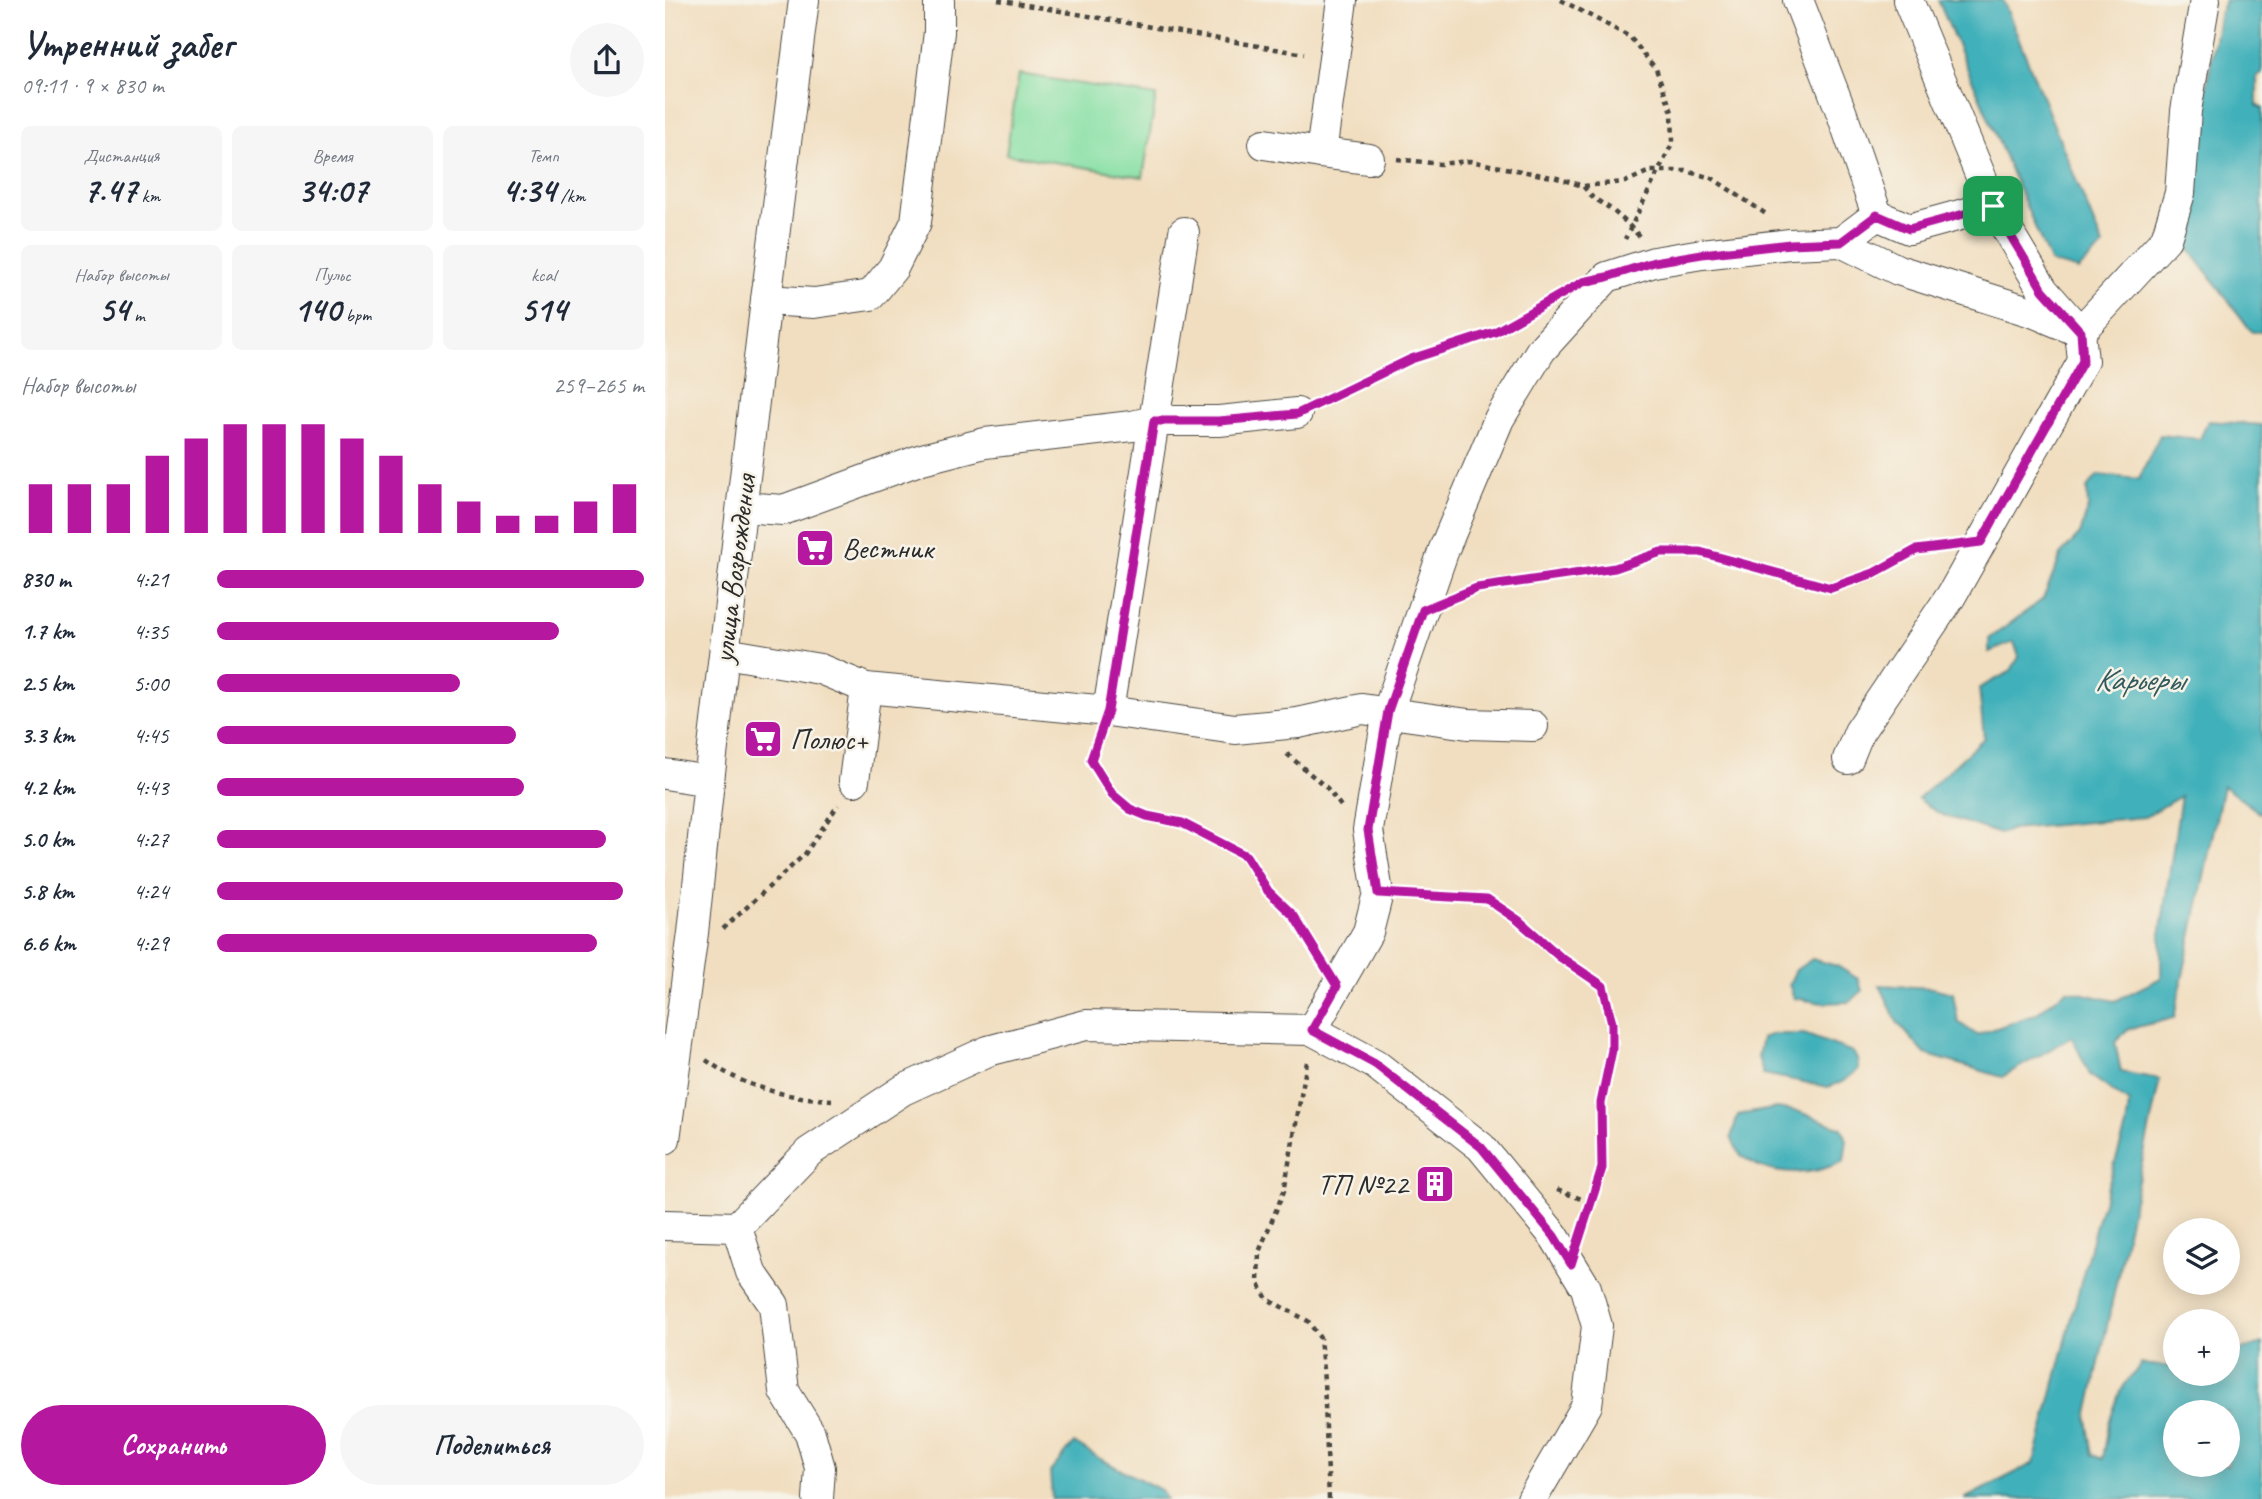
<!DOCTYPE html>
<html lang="ru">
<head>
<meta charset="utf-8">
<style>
  body { margin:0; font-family:Caveat,sans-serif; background:#f6f6f7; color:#1f2937; height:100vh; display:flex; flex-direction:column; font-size:26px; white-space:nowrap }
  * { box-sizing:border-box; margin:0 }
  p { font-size:23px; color:#747a83 }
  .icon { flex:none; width:38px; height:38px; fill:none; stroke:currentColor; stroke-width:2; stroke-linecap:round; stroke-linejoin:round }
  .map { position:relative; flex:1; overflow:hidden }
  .side { display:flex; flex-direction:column; background:#fff; width:665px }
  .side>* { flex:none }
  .tools { position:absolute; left:1498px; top:1218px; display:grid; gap:14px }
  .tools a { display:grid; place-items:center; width:77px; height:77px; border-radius:50%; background:#fff; box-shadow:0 4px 18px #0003; font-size:35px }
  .pin { position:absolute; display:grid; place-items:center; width:60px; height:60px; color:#fff; margin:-30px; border-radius:14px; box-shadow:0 4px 10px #0006 }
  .round { display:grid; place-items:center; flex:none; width:74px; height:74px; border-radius:37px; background:#f6f6f7 }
  .overview { display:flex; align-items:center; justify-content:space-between; height:119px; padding:0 21px }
  h1 { font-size:38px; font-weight:600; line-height:52px }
  .figures { display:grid; grid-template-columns:repeat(3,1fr); gap:10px; height:119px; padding:7px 21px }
  .figures div { display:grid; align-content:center; border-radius:10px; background:#f6f6f7; text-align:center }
  .figures b { font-size:35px; font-weight:600 }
  .figures small { font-size:19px; font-weight:400 }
  .figures p { font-size:19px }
  .chart { height:196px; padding:14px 21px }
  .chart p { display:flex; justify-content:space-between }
  .chart svg { width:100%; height:126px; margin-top:7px; stroke:#b5179e; stroke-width:6 }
  .primary-button { display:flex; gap:14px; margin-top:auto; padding:14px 21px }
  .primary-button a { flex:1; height:80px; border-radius:42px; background:#b5179e; color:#fff; font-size:28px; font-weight:600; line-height:80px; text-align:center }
  .primary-button a+a { background:#f6f6f7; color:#1f2937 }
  ul { padding:0 21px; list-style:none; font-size:23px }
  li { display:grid; grid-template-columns:112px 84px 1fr; align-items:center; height:52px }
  li i { height:18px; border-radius:9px; background:#b5179e }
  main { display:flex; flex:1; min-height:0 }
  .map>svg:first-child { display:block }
  .green { fill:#87e0a5; stroke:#598668; stroke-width:2 }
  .water { fill:#40b0ba; stroke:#366e72; stroke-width:2; fill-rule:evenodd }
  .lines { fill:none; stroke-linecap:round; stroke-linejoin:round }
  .minor-casing { stroke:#494641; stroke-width:32 }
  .path { stroke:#494641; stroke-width:4.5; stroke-dasharray:5 5; stroke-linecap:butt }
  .minor { stroke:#fff; stroke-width:30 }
  .route-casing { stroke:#fff; stroke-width:14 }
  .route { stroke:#b5179e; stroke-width:9 }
  .labels { text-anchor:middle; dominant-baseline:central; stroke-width:5; stroke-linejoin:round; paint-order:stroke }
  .poi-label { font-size:30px; fill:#2b2b2b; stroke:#f7f3e8; text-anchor:start }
  .street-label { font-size:30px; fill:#2b2b2b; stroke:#f7f3e8 }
  .water-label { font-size:32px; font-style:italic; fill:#325a5d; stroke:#f7f3e8 }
</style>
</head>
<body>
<main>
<section class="side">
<div class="overview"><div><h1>Утренний забег</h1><p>09:11 · 9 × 830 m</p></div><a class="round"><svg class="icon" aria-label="share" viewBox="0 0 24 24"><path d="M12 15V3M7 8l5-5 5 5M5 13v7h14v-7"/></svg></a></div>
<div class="figures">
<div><p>Дистанция</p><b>7.47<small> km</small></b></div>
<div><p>Время</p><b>34:07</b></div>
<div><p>Темп</p><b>4:34<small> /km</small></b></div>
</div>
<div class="figures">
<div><p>Набор высоты</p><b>54<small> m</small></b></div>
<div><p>Пульс</p><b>140<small> bpm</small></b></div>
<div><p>kcal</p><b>514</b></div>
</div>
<div class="chart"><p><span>Набор высоты</span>259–265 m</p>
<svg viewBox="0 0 160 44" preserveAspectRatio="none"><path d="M5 44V27M15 44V27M25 44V27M35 44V17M45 44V11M55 44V6M65 44V6M75 44V6M85 44V11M95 44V17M105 44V27M115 44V33M125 44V38M135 44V38M145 44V33M155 44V27"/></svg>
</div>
<ul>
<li><b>830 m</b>4:21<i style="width:100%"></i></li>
<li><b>1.7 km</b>4:35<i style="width:80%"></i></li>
<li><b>2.5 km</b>5:00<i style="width:57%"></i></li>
<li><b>3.3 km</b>4:45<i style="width:70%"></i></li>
<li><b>4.2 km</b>4:43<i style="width:72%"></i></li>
<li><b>5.0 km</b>4:27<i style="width:91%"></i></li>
<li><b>5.8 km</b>4:24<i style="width:95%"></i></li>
<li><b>6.6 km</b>4:29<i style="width:89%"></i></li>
</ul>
<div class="primary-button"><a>Сохранить</a><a>Поделиться</a></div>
</section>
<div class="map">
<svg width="1597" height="1499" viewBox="0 0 1597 1499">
  <rect width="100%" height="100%" fill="#f7f3e8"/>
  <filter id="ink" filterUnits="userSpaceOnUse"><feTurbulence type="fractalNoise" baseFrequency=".0143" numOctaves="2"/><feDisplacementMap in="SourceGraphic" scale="14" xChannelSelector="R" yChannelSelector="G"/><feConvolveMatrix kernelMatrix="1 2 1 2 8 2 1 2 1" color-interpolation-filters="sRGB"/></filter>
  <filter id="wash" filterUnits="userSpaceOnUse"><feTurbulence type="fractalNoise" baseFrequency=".00686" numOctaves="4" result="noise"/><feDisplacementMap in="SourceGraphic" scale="28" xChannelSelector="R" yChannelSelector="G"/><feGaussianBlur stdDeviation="1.57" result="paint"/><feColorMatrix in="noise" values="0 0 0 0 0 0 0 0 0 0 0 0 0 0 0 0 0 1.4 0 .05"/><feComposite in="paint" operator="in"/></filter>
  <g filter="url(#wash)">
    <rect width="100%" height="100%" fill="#f1dec0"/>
    <path class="green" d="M354 74 491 96 478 177 341 154Z"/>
    <g class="water">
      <path d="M1273 0H1338L1438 246 1413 270 1385 262Z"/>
      <path d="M1560 0H1597V74L1592 76V106L1597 108V332H1587L1522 246 1527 171 1554 16Z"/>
      <path d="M1543 421 1597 425V812L1595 813 1558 786 1509 1018 1464 1029 1450 1042 1456 1072 1495 1079 1422 1419 1428 1455 1438 1459 1444 1423 1455 1391 1476 1364 1510 1367V1374H1563V1354L1597 1343V1499H1299L1369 1463 1430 1228 1461 1127 1464 1103 1425 1075 1407 1037 1337 1077 1260 1054 1232 1022 1215 985 1268 988 1288 993 1293 1022 1312 1035 1371 1014 1402 990 1450 1001 1496 978V929L1516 796 1480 817 1347 829 1335 834 1275 814 1253 799 1319 738 1314 688 1345 672 1354 657 1349 642 1324 652V639L1378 599 1397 553 1415 534 1423 508 1422 488 1433 475 1474 479 1495 435 1535 439ZM1510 1412H1563V1465H1510Z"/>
      <path d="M1147 959 1172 966 1193 979 1197 991 1185 1002 1157 1003 1129 998 1124 984 1131 970Z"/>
      <path d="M1108 1034H1139L1188 1052 1193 1061V1070L1177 1082 1163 1087 1098 1074 1093 1057 1097 1038Z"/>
      <path d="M1112 1108 1135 1112 1177 1128 1182 1140 1179 1161C1148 1176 1106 1179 1077 1156 1072 1152 1069 1143 1066 1137L1073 1115Z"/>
      <path d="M409 1443 439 1461 496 1490 501 1499H387L385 1472Z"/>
    </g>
  </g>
  <g filter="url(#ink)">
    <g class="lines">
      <g class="minor-casing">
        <g id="minor">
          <path d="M599 144 656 153 677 0"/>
          <path d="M656 153 704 159"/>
          <path d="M1328 206 1378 290 1415 332 1501 239 1515 193 1521 111 1540 0"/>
          <path d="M1212 215 1244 229 1328 206 1243 0"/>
          <path d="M1176 242 1233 270 1370 313 1415 332 1418 361 1286 596 1194 732 1183 759"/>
          <path d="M101 300 149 303 206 295 228 268 251 222 274 32V0"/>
          <path d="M77 507 118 510 257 459 320 443 467 426 489 421H554L632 413"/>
          <path d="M60 653 155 669 201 688 443 711 519 232"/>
          <path d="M443 711 570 729 633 723 697 709 803 724 868 726"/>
          <path d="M0 774 44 781"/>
          <path d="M189 781 201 688"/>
          <path d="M647 1030 710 1064 816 1147 889 1236 921 1288 932 1326 922 1405 867 1499"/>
          <path d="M0 1139 28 933 44 781 101 300 139 0"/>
          <path d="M0 1225 72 1227 144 1152 238 1090 323 1051 421 1025 647 1030 703 932 713 893 703 830 723 711 779 549 834 419 876 350 942 277 989 262 1037 254 1125 244 1176 242 1212 215 1177 114 1133 0"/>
          <path d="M72 1227 86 1272 109 1305 119 1391 145 1433 155 1468 153 1499"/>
        </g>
      </g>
      <g class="path">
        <path d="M333 0 639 54"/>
        <path d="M896 0 965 37 991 69 1007 112 1008 142 960 239"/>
        <path d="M732 159 775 164 805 161 892 178 918 186 927 197 946 209 962 223 974 236"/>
        <path d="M919 186 960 182 985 171H1021L1047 178 1104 216"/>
        <path d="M658 401 746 359 830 332 871 308"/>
        <path d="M795 595 812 588 950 567 996 552H1035L1166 588 1209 573 1251 550 1281 545"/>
        <path d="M433 737 426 760 447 794 465 809 482 816 517 823 581 856 603 891 629 916 656 959"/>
        <path d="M622 754 662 788 676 806"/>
        <path d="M742 894 822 899 853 920 895 956 938 986 947 1023V1050L936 1103 937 1168 919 1227"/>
        <path d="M58 929 140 854 173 805"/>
        <path d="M41 1060C78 1087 122 1098 167 1100"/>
        <path d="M642 1062 619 1191 594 1252 593 1282 602 1299 643 1321 655 1338 659 1381 664 1499"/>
        <path d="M892 1190 927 1203"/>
      </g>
      <use href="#minor" class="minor"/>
    </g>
  </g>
  <g class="lines" filter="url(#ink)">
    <g class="route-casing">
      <path id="route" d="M1328 206 1378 290 1416 332 1418 361 1316 542 1251 550 1209 573 1166 588 1035 552H996L950 568 812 588 758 610 723 711 703 830 713 893 822 899 853 920 895 957 938 986 947 1023V1050L936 1103 937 1168 906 1264 889 1236 816 1147 710 1064 647 1030 672 986 629 916 603 891 581 856 517 823 482 816 465 809 447 794 426 760 443 711 489 421H554L632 414 746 359 830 332 918 282 942 277 989 262 1037 254 1125 244 1176 242 1212 215 1244 229Z"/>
    </g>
    <use href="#route" class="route"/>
  </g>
  <defs>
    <g id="supermarket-square" transform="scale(2.0125)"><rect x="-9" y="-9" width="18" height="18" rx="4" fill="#b5179e" stroke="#f7f3e8"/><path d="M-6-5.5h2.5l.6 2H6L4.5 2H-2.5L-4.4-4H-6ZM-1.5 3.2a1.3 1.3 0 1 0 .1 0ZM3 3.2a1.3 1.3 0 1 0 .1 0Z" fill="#fff"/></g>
    <g id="building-square" transform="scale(2.0125)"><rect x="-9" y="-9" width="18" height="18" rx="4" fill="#b5179e" stroke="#f7f3e8"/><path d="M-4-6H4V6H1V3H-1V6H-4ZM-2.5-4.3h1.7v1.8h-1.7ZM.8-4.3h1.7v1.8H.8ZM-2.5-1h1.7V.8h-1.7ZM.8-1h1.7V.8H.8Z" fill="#fff"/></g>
  </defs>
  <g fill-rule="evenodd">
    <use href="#supermarket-square" x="150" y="548"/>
    <use href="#supermarket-square" x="98" y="739"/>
    <use href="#building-square" x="770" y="1184"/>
  </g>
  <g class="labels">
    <g class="poi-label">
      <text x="177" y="548">Вестник</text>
      <text x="125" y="739">Полюс+</text>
      <text x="743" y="1184" text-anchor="end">ТП №22</text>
    </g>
    <g class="street-label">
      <text transform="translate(69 569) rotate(-83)">улица Возрождения</text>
    </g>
    <g class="water-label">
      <text x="1474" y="679">Карьеры</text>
    </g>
  </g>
</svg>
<div class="tools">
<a><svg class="icon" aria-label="layers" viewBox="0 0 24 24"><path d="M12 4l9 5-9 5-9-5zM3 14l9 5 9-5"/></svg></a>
<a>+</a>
<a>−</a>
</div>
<div class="pin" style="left:1328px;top:206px;background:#1e9e55"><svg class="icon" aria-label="arrive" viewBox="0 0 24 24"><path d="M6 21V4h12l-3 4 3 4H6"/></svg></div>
</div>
</main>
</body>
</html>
